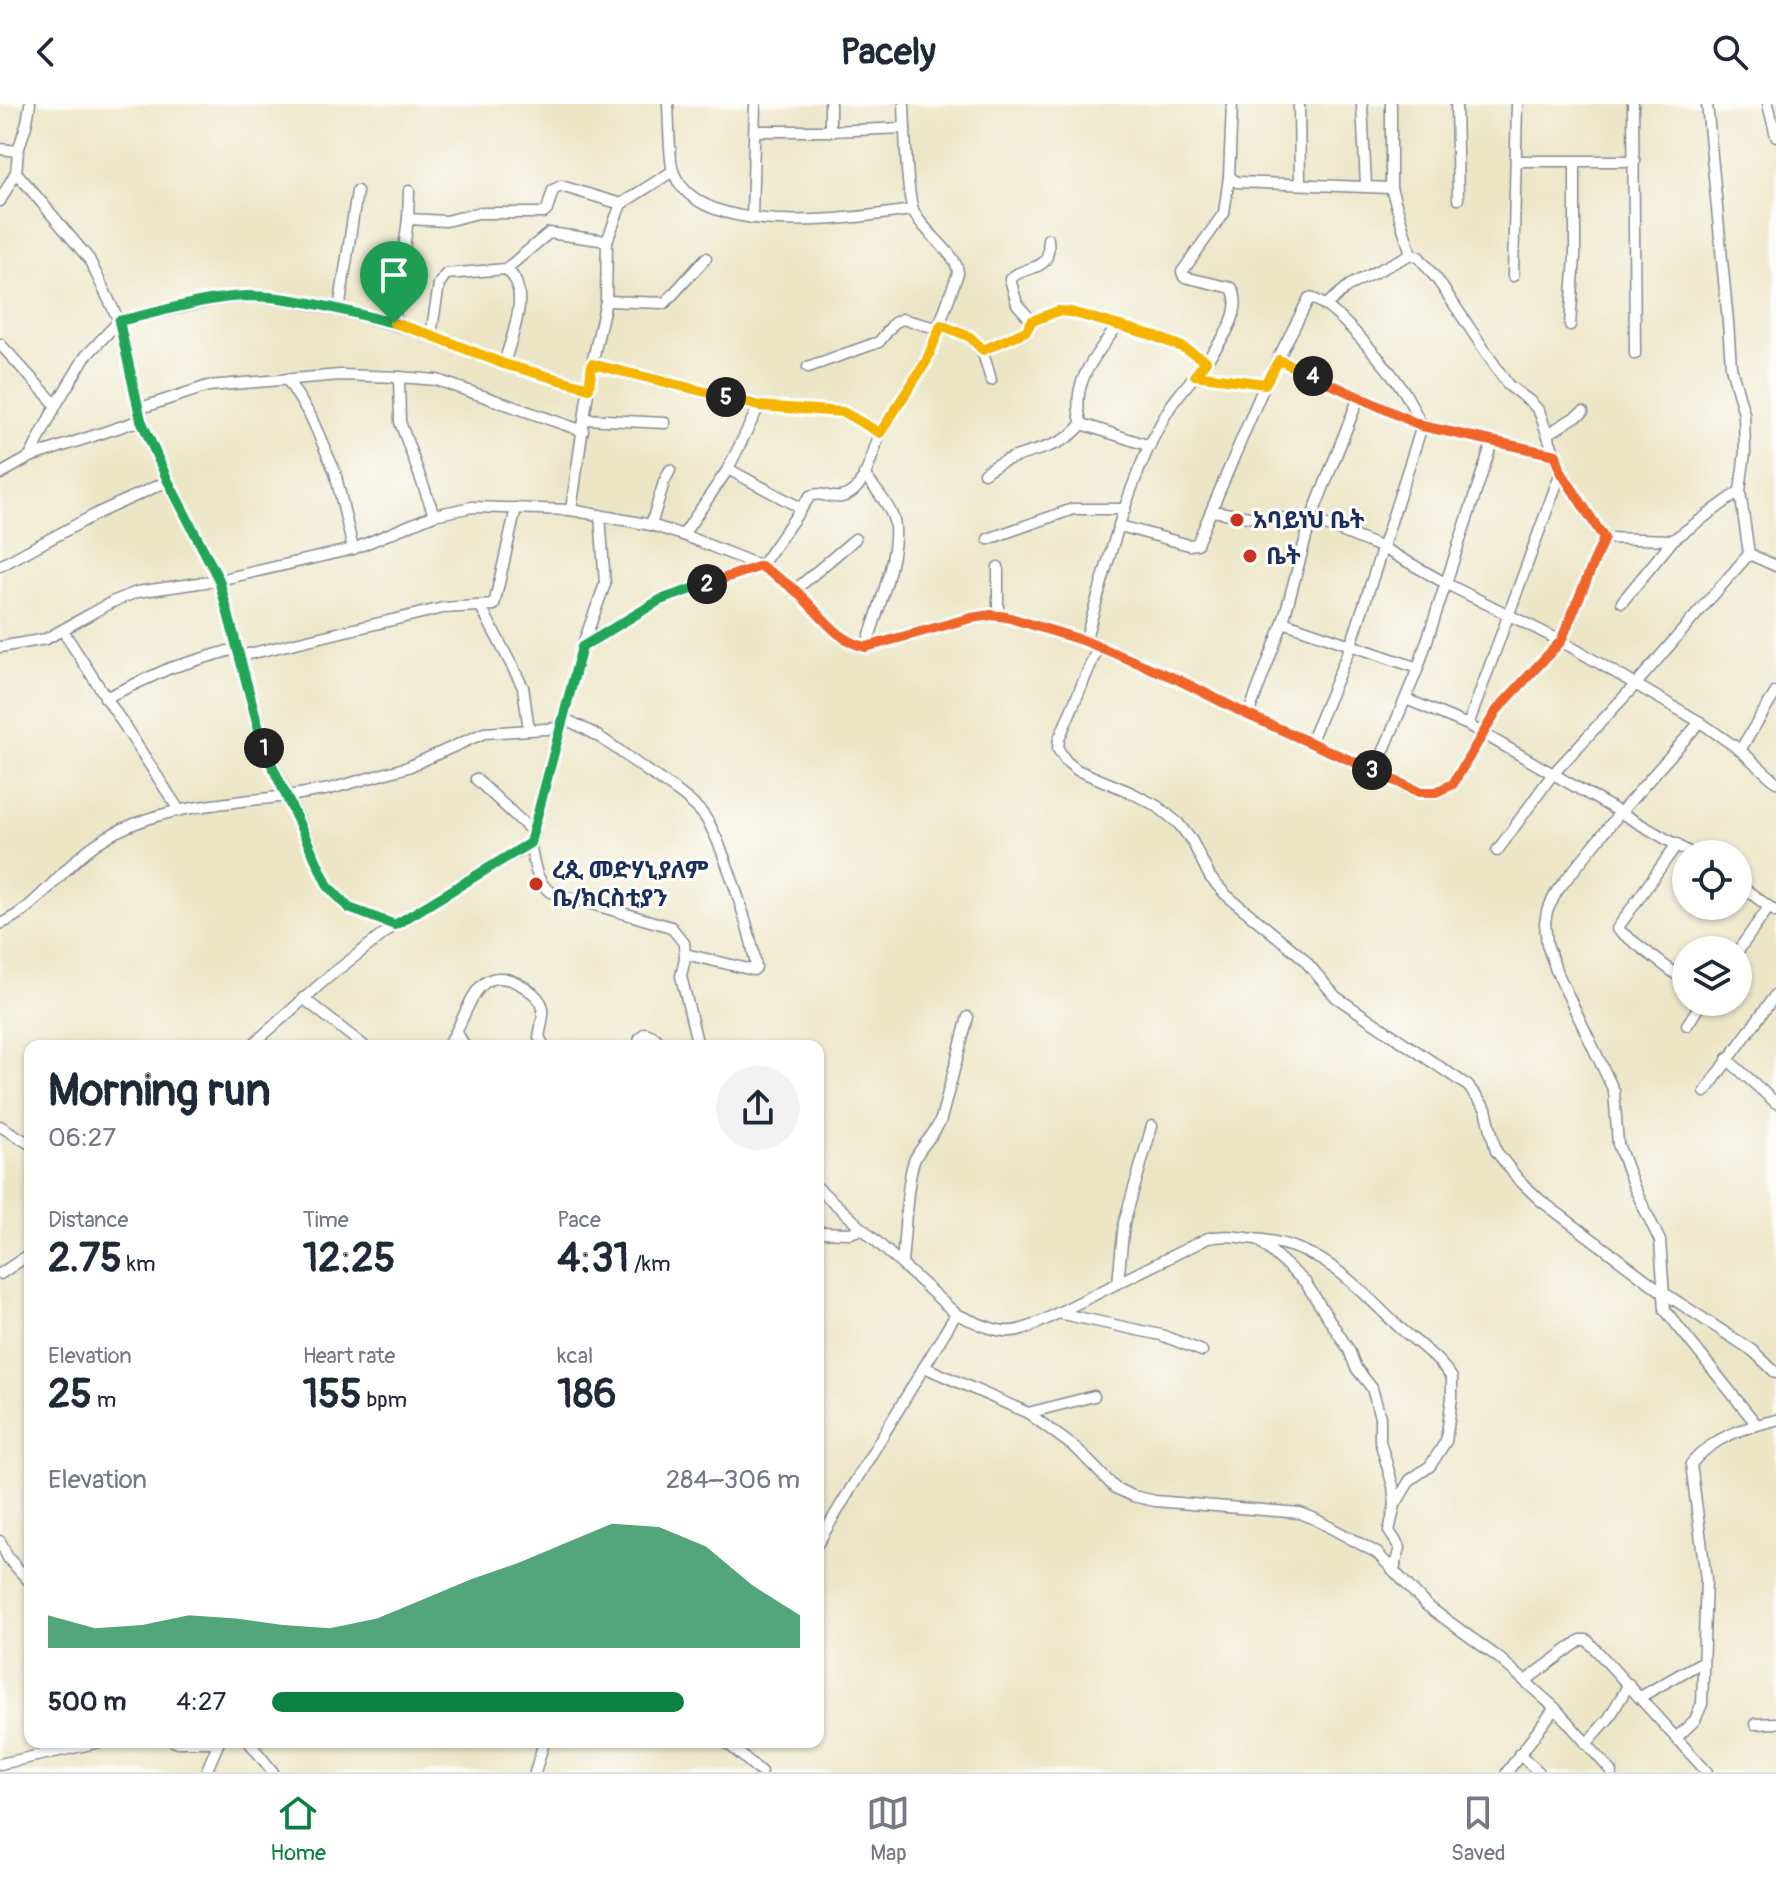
<!DOCTYPE html>
<html lang="en">
<head>
<meta charset="utf-8">
<style>
  body { margin:0; font-family:Pangolin,"Noto Sans Ethiopic",sans-serif; background:#f2f2f3; color:#1f2937; height:100vh; display:flex; flex-direction:column; font-size:30px; white-space:nowrap }
  * { box-sizing:border-box; margin:0 }
  p { font-size:26px; color:#747a83 }
  .icon { flex:none; width:44px; height:44px; fill:none; stroke:currentColor; stroke-width:2; stroke-linecap:round; stroke-linejoin:round }
  .map { position:relative; flex:1; overflow:hidden }
  .details { position:absolute; left:24px; top:936px; width:800px; height:708px; display:flex; flex-direction:column; background:#fff; border-radius:16px; box-shadow:0 2px 6px #0004 }
  .details>* { flex:none }
  .fabs { position:absolute; left:1672px; top:736px; display:grid; gap:16px }
  .fabs a { display:grid; place-items:center; width:80px; height:80px; border-radius:50%; background:#fff; box-shadow:0 2px 6px #0004; font-size:40px }
  .pin { position:absolute; display:grid; place-items:center; width:68px; height:68px; color:#fff; margin:-82px -34px; border-radius:50% 50% 50% 0; rotate:-45deg; box-shadow:0 0 8px #0007 }
  .pin .icon { rotate:45deg }
  .km { position:absolute; width:40px; height:40px; margin:-20px; border-radius:50%; background:#222; color:#fff; font-size:22px; line-height:40px; text-align:center }
  .round { display:grid; place-items:center; flex:none; width:84px; height:84px; border-radius:42px; background:#f2f2f3 }
  .overview { display:flex; align-items:center; justify-content:space-between; height:136px; padding:0 24px }
  h1 { font-size:44px; font-weight:700; line-height:60px }
  .metrics { display:grid; grid-template-columns:repeat(3,1fr); gap:12px; height:136px; padding:8px 24px }
  .metrics div { display:grid; align-content:center }
  .metrics b { font-size:40px; font-weight:700 }
  .metrics small { font-size:22px; font-weight:400 }
  .metrics p { font-size:22px }
  .chart { height:224px; padding:16px 24px }
  .chart p { display:flex; justify-content:space-between }
  .chart svg { width:100%; height:144px; margin-top:8px; fill:#0b8043; opacity:.7 }
  ul { padding:0 24px; list-style:none; font-size:26px }
  li { display:grid; grid-template-columns:128px 96px 1fr; align-items:center; height:60px }
  li i { height:20px; border-radius:10px; background:#0b8043 }
  header { display:flex; justify-content:space-between; align-items:center; height:104px; padding:0 24px; background:#fff; font-size:36px; font-weight:700 }
  .menu { display:flex; justify-content:space-around; align-items:center; height:112px; border-top:2px solid #e0e1e3; background:#fff; font-size:22px; color:#747a83 }
  .menu a { display:grid; justify-items:center; gap:4px }
  .menu .selected { color:#0b8043 }
  .map>svg:first-child { display:block }
  .lines { fill:none; stroke-linecap:round; stroke-linejoin:round }
  .minor-casing { stroke:#848a92; stroke-width:13 }
  .minor { stroke:#fff; stroke-width:10 }
  .split-1-casing { stroke:#fff; stroke-width:16 }
  .split-2-casing { stroke:#fff; stroke-width:16 }
  .split-3-casing { stroke:#fff; stroke-width:16 }
  .split-4-casing { stroke:#fff; stroke-width:16 }
  .split-5-casing { stroke:#fff; stroke-width:16 }
  .split-6-casing { stroke:#fff; stroke-width:16 }
  .split-1 { stroke:#22a559; stroke-width:10 }
  .split-2 { stroke:#22a559; stroke-width:10 }
  .split-3 { stroke:#f0652b; stroke-width:10 }
  .split-4 { stroke:#f0652b; stroke-width:10 }
  .split-5 { stroke:#f5b400; stroke-width:10 }
  .split-6 { stroke:#f5b400; stroke-width:10 }
  .poi-dot { fill:#c8321e; stroke:#fdfcf7; stroke-width:3 }
  .labels { text-anchor:middle; dominant-baseline:central; stroke-width:6; stroke-linejoin:round; paint-order:stroke }
  .poi-label { font-size:24px; font-weight:bold; fill:#1b2f5e; stroke:#fdfcf7; text-anchor:start }
</style>
</head>
<body>
<header><svg class="icon" aria-label="back" viewBox="0 0 24 24"><path d="M15 5l-7 7 7 7"/></svg>Pacely<svg class="icon" aria-label="search" viewBox="0 0 24 24"><circle cx="10" cy="10" r="6"/><path d="M15 15l6 6"/></svg></header>
<div class="map">
<svg width="1776" height="1668" viewBox="0 0 1776 1668">
  <rect width="100%" height="100%" fill="#fdfcf7"/>
  <filter id="ink" filterUnits="userSpaceOnUse"><feTurbulence type="fractalNoise" baseFrequency=".0125" numOctaves="2"/><feDisplacementMap in="SourceGraphic" scale="16" xChannelSelector="R" yChannelSelector="G"/><feConvolveMatrix kernelMatrix="1 2 1 2 8 2 1 2 1" color-interpolation-filters="sRGB"/></filter>
  <filter id="wash" filterUnits="userSpaceOnUse"><feTurbulence type="fractalNoise" baseFrequency=".006" numOctaves="4" result="noise"/><feDisplacementMap in="SourceGraphic" scale="32" xChannelSelector="R" yChannelSelector="G"/><feGaussianBlur stdDeviation="1.8" result="paint"/><feColorMatrix in="noise" values="0 0 0 0 0 0 0 0 0 0 0 0 0 0 0 0 0 1.4 0 .05"/><feComposite in="paint" operator="in"/></filter>
  <g filter="url(#wash)">
    <rect width="100%" height="100%" fill="#ece6c7"/>
  </g>
  <g filter="url(#ink)">
    <g class="lines">
      <g class="minor-casing">
        <g id="minor">
          <path d="M668 0C669 14 669 56 673 67 699 138 855 114 912 106"/>
          <path d="M1299 0 1300 80"/>
          <path d="M1362 0 1366 82"/>
          <path d="M1456 0 1458 95"/>
          <path d="M1633 0 1635 250"/>
          <path d="M1768 0 1776 32"/>
          <path d="M756 27H830V0"/>
          <path d="M830 27 905 24"/>
          <path d="M0 45 18 47"/>
          <path d="M1517 57H1575V153L1570 221"/>
          <path d="M1575 57H1635"/>
          <path d="M1229 73 1237 78 1391 84 1411 150 1419 153 1439 178 1508 281 1531 298 1539 307 1561 368 1604 434"/>
          <path d="M1391 84V0"/>
          <path d="M0 97 16 68 18 47 27 18 30 0"/>
          <path d="M752 114 755 0"/>
          <path d="M408 115 409 87"/>
          <path d="M1513 172 1517 0"/>
          <path d="M606 197 665 199 706 154"/>
          <path d="M1327 200 1350 181 1411 150"/>
          <path d="M339 206 357 87"/>
          <path d="M1032 217 1017 200 1010 175C1027 158 1052 172 1048 135"/>
          <path d="M394 219 408 115 446 117 478 109H544L547 106 553 86 561 82 621 100"/>
          <path d="M941 221C979 236 980 236 991 276"/>
          <path d="M431 231 439 180 446 170 506 165 549 129 607 137"/>
          <path d="M0 240 56 301"/>
          <path d="M983 246 1026 227 1032 217 1058 207 1071 208 1152 231 1182 243 1206 257"/>
          <path d="M1279 256 1359 293"/>
          <path d="M504 260C511 233 533 186 506 165"/>
          <path d="M592 260 759 302 843 308 880 329 926 258 958 169C958 150 923 128 914 108 906 91 905 22 904 0"/>
          <path d="M808 263 879 238 894 219 902 215 940 225"/>
          <path d="M1195 271C1211 250 1247 212 1232 184L1184 173 1182 168 1224 109 1229 73 1232 0"/>
          <path d="M399 273 400 318 434 411"/>
          <path d="M287 275 311 313 335 368 353 445"/>
          <path d="M138 305 208 282 340 271 399 273 437 276 583 327"/>
          <path d="M585 315 665 319"/>
          <path d="M1082 320C1068 281 1096 251 1118 221"/>
          <path d="M1548 330 1583 308"/>
          <path d="M30 353 56 301 85 253 119 217 215 196 248 192 288 196 339 206 431 231 504 260 589 284"/>
          <path d="M728 365 799 403"/>
          <path d="M984 369C1015 344 1058 351 1082 320L1150 342"/>
          <path d="M0 370 30 353 141 316"/>
          <path d="M571 406 592 260 606 197 607 137 621 100 673 67"/>
          <path d="M1212 407 1256 414 1311 415 1383 444 1445 479 1561 537 1700 618 1740 646 1776 678"/>
          <path d="M600 411 605 480 582 543 660 496 761 462C773 471 786 478 797 488 819 508 836 537 866 543 875 514 905 437 892 411 886 396 873 383 864 370"/>
          <path d="M651 421 664 378 670 366"/>
          <path d="M1120 422 1189 441 1197 440 1265 280 1309 194C1332 196 1391 267 1405 289 1411 299 1416 311 1422 322L1351 541 1310 639"/>
          <path d="M683 431 728 365 759 302"/>
          <path d="M988 435 1073 405H1125"/>
          <path d="M1749 450 1776 462"/>
          <path d="M0 462 100 408 168 377"/>
          <path d="M795 486 855 435"/>
          <path d="M1622 498 1673 436"/>
          <path d="M481 503 523 583 529 626"/>
          <path d="M998 512V463"/>
          <path d="M1283 518 1418 564"/>
          <path d="M63 527 179 706"/>
          <path d="M1085 537C1108 460 1127 375 1169 305 1176 293 1187 282 1195 271L1265 280"/>
          <path d="M0 543 46 535 112 498 137 488 219 476 353 445 434 411 472 403 571 406 651 421 683 431 761 462 810 392C822 387 829 395 841 393 866 388 872 349 880 329"/>
          <path d="M866 543 971 514 991 511 1007 513 1085 537 1179 576 1248 611 1375 668 1418 564 1492 339"/>
          <path d="M1098 543 1059 635 1058 645 1066 657 1077 666 1130 688 1157 702 1178 719 1192 737 1210 773 1225 790 1302 853 1336 893 1468 982 1486 1005 1496 1047 1518 1075 1540 1096 1661 1187 1753 1247 1776 1269"/>
          <path d="M240 552 443 504 494 501 516 404"/>
          <path d="M105 594 170 564 238 544"/>
          <path d="M1406 595 1468 621 1692 750"/>
          <path d="M1248 611 1283 518 1311 415 1359 293 1422 322 1556 351"/>
          <path d="M564 615C600 630 616 645 647 667 665 679 685 691 701 708 720 728 753 834 756 864L753 866 685 850"/>
          <path d="M1700 618 1619 710 1557 787 1547 807 1545 819 1547 840 1556 866 1614 987 1618 1040 1634 1083 1660 1137 1665 1206 1757 1321"/>
          <path d="M1468 621 1561 368"/>
          <path d="M1740 646 1776 588"/>
          <path d="M1375 668 1419 688H1436L1453 680 1497 606 1561 537 1604 434 1673 436 1740 387"/>
          <path d="M476 675 534 729"/>
          <path d="M530 739C534 758 535 776 550 788L671 823 684 839 685 854 681 872 698 942"/>
          <path d="M1677 740 1617 825 1686 878"/>
          <path d="M1497 747 1552 671 1636 580 1749 450 1740 387 1745 348 1744 310 1731 263 1728 218 1707 0"/>
          <path d="M1738 780 1776 808"/>
          <path d="M0 820C36 805 58 769 89 745 145 702 221 700 288 692L262 638 219 476 168 377 141 316 119 217 89 155 16 68"/>
          <path d="M395 821 349 804 328 782 288 692 330 685 408 663 484 629 561 624 582 543"/>
          <path d="M1738 847 1769 803"/>
          <path d="M303 894 364 942"/>
          <path d="M1687 921 1702 898"/>
          <path d="M457 929 465 942"/>
          <path d="M251 942 326 875 395 821 476 771 520 747 530 739 561 624"/>
          <path d="M447 942C470 914 473 849 526 884 550 900 543 909 539 933L544 942"/>
          <path d="M638 942 640 934 645 929 653 932 664 942"/>
          <path d="M1727 955 1776 999"/>
          <path d="M1705 988 1776 890"/>
          <path d="M0 1022 30 1040"/>
          <path d="M818 1084 956 1210 818 1439"/>
          <path d="M818 1128 850 1129 862 1125"/>
          <path d="M1260 1137 1305 1178 1349 1246 1356 1264 1372 1284 1380 1313V1337L1393 1382 1395 1401 1389 1427 1400 1444 1394 1465"/>
          <path d="M902 1158C905 1133 906 1079 914 1057 920 1042 935 1031 941 1015L968 913"/>
          <path d="M0 1170 30 1150"/>
          <path d="M1118 1179 1124 1119 1152 1022"/>
          <path d="M1058 1209 1208 1134C1228 1130 1243 1134 1263 1136 1327 1145 1354 1181 1399 1223 1417 1239 1439 1254 1452 1274V1293L1446 1337 1430 1362 1410 1376 1395 1401"/>
          <path d="M956 1210C1005 1231 1009 1235 1058 1209L1161 1231 1202 1247"/>
          <path d="M924 1263 1028 1309 1077 1345 1115 1384 1133 1392 1155 1397 1300 1409 1313 1414 1377 1449 1426 1501 1499 1554 1555 1604 1612 1668"/>
          <path d="M1028 1309 1094 1292"/>
          <path d="M0 1437 8 1454 30 1478"/>
          <path d="M1525 1577 1581 1536H1587L1707 1668"/>
          <path d="M1640 1593 1702 1558"/>
          <path d="M1755 1620 1776 1619"/>
          <path d="M1676 1634 1695 1616 1702 1600 1706 1475 1691 1360C1713 1333 1743 1324 1776 1316"/>
          <path d="M175 1638H219"/>
          <path d="M249 1638 273 1668"/>
          <path d="M726 1638 761 1668"/>
          <path d="M1586 1640 1609 1614 1629 1580"/>
          <path d="M1519 1650 1539 1668"/>
          <path d="M0 1660 100 1638"/>
          <path d="M206 1668 219 1638"/>
          <path d="M535 1668 544 1638"/>
          <path d="M1507 1668 1555 1604"/>
        </g>
      </g>
      <use href="#minor" class="minor"/>
    </g>
  </g>
  <g class="lines" filter="url(#ink)">
    <g class="split-1-casing">
      <path id="split-1" d="M264 644 219 476 168 377 141 316 119 217C161 208 205 193 247 192 297 192 347 208 394 219"/>
    </g>
    <g class="split-2-casing">
      <path id="split-2" d="M264 644 328 782 349 804 395 821 530 739 582 543 660 496 707 480"/>
    </g>
    <g class="split-3-casing">
      <path id="split-3" d="M707 480 761 462C773 471 786 478 797 488 819 508 836 537 866 543L971 514 991 511 1007 513 1085 537 1179 576 1248 611 1372 666"/>
    </g>
    <g class="split-4-casing">
      <path id="split-4" d="M1313 272 1422 322 1556 351 1561 368 1604 434 1561 537 1497 606 1453 680 1436 688H1419L1372 666"/>
    </g>
    <g class="split-5-casing">
      <path id="split-5" d="M726 293 759 302 843 308 880 329 926 258 941 221 970 233 983 246 1026 227 1032 217 1058 207 1071 208 1152 231 1182 243 1206 257 1195 271 1265 280 1279 256 1313 272"/>
    </g>
    <g class="split-6-casing">
      <path id="split-6" d="M394 219 431 231 504 260 589 284 592 260 726 293"/>
    </g>
    <use href="#split-1" class="split-1"/>
    <use href="#split-2" class="split-2"/>
    <use href="#split-3" class="split-3"/>
    <use href="#split-4" class="split-4"/>
    <use href="#split-5" class="split-5"/>
    <use href="#split-6" class="split-6"/>
  </g>
  <g class="poi-dot">
    <circle cx="1237" cy="416" r="8"/>
    <circle cx="1250" cy="452" r="8"/>
    <circle cx="536" cy="780" r="8"/>
  </g>
  <g class="labels">
    <g class="poi-label">
      <text x="1253" y="416">አባይነህ ቤት</text>
      <text x="1266" y="452">ቤት</text>
      <text x="552" y="766">ረጲ መድሃኒያለም<tspan x="552" dy="28">ቤ/ክርስቲያን</tspan></text>
    </g>
  </g>
</svg>
<div class="fabs">
<a><svg class="icon" aria-label="locate" viewBox="0 0 24 24"><circle cx="12" cy="12" r="6"/><path d="M12 2v4M12 18v4M2 12h4M18 12h4"/></svg></a>
<a><svg class="icon" aria-label="layers" viewBox="0 0 24 24"><path d="M12 4l9 5-9 5-9-5zM3 14l9 5 9-5"/></svg></a>
</div>
<div class="pin" style="left:394px;top:219px;background:#1e9e55"><svg class="icon" aria-label="arrive" viewBox="0 0 24 24"><path d="M6 21V4h12l-3 4 3 4H6"/></svg></div>
<b class="km" style="left:264px;top:644px">1</b>
<b class="km" style="left:707px;top:480px">2</b>
<b class="km" style="left:1372px;top:666px">3</b>
<b class="km" style="left:1313px;top:272px">4</b>
<b class="km" style="left:726px;top:293px">5</b>
<section class="details">
<div class="overview"><div><h1>Morning run</h1><p>06:27</p></div><a class="round"><svg class="icon" aria-label="share" viewBox="0 0 24 24"><path d="M12 15V3M7 8l5-5 5 5M5 13v7h14v-7"/></svg></a></div>
<div class="metrics">
<div><p>Distance</p><b>2.75<small> km</small></b></div>
<div><p>Time</p><b>12:25</b></div>
<div><p>Pace</p><b>4:31<small> /km</small></b></div>
</div>
<div class="metrics">
<div><p>Elevation</p><b>25<small> m</small></b></div>
<div><p>Heart rate</p><b>155<small> bpm</small></b></div>
<div><p>kcal</p><b>186</b></div>
</div>
<div class="chart"><p><span>Elevation</span>284–306 m</p>
<svg viewBox="0 0 160 44" preserveAspectRatio="none"><path d="M0 44V34L10 38L20 37L30 34L40 35L50 37L60 38L70 35L80 29L90 23L100 18L110 12L120 6L130 7L140 13L150 25L160 34V44z"/></svg>
</div>
<ul>
<li><b>500 m</b>4:27<i style="width:78%"></i></li>
</ul>
</section>
</div>
<nav class="menu">
<a class="selected"><svg class="icon" aria-label="home" viewBox="0 0 24 24"><path d="M3 11l9-7 9 7M6 9v11h12V9"/></svg>Home</a>
<a><svg class="icon" aria-label="map" viewBox="0 0 24 24"><path d="M3 6l6-2 6 2 6-2v14l-6 2-6-2-6 2zM9 4v14M15 6v14"/></svg>Map</a>
<a><svg class="icon" aria-label="saved" viewBox="0 0 24 24"><path d="M7 4h10v16l-5-4-5 4z"/></svg>Saved</a>
</nav>
</body>
</html>
